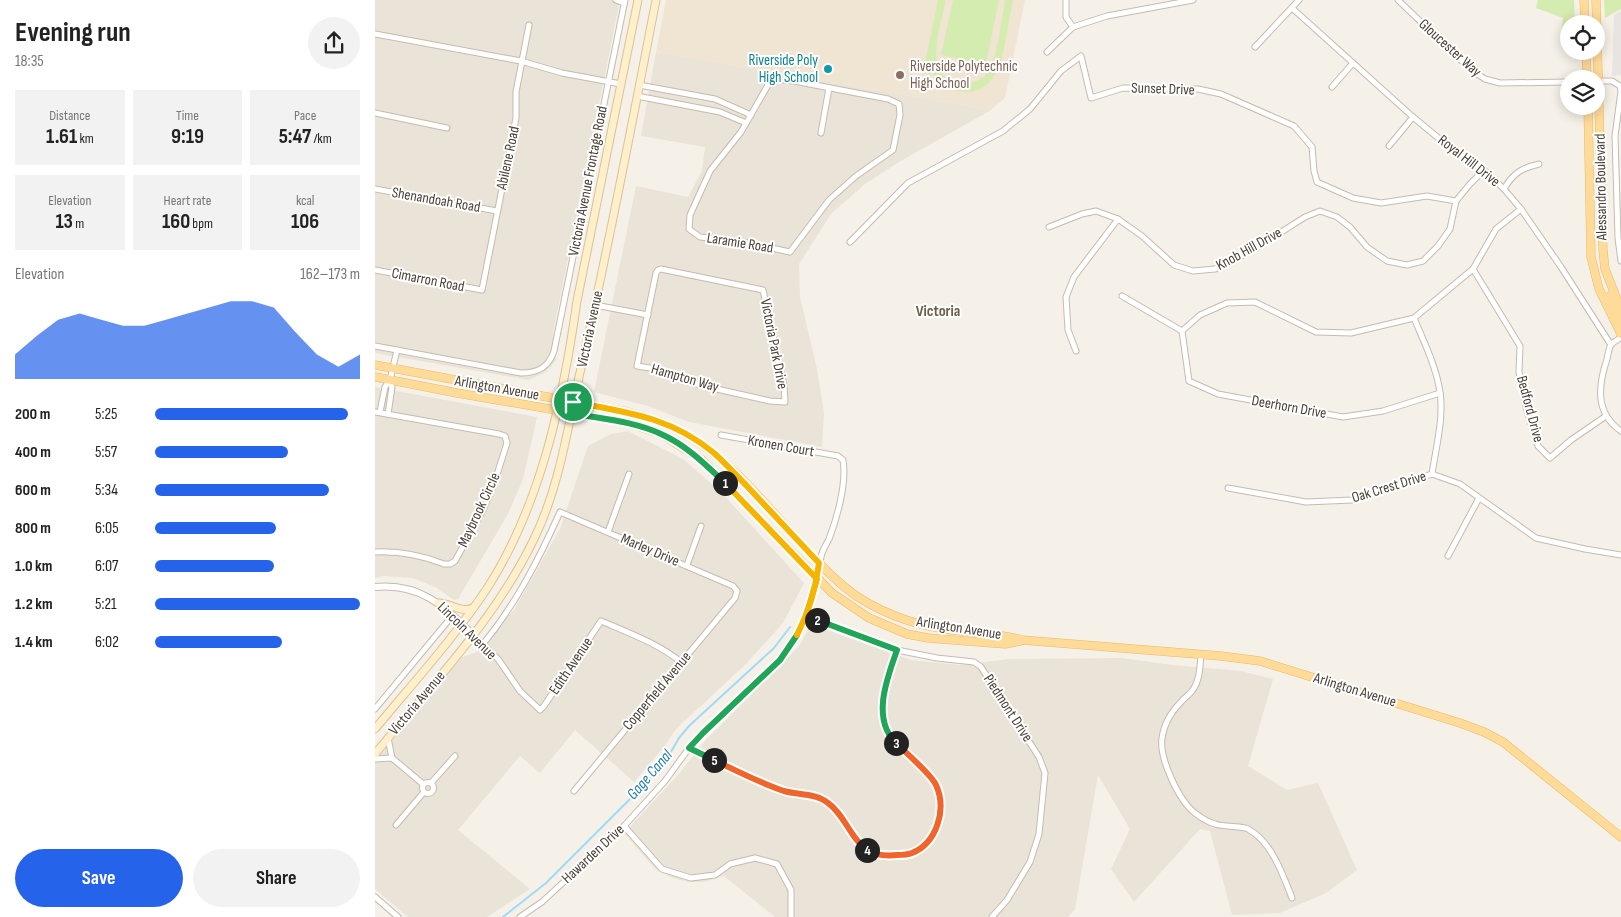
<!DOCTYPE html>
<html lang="en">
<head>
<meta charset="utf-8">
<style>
  body { margin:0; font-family:"Sofia Sans Condensed",sans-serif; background:#f2f2f2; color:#222; height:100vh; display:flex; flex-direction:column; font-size:19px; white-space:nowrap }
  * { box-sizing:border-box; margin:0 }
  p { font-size:16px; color:#767676 }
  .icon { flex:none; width:28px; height:28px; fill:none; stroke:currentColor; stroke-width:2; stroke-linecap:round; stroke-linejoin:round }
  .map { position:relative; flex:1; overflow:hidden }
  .sheet { display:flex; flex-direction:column; background:#fff; width:375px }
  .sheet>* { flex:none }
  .buttons { position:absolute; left:1185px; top:15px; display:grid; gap:10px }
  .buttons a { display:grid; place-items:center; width:45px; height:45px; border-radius:50%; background:#fff; box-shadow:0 2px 12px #0003; font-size:25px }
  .pin { position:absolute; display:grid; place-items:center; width:42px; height:42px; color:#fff; margin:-21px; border:2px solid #fff; border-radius:50%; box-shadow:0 1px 5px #0007 }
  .km { position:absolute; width:25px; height:25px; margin:-12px; border-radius:50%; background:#222; color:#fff; font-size:14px; line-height:25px; text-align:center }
  .round { display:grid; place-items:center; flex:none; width:52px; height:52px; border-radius:26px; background:#f2f2f2 }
  .head { display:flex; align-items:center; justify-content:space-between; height:85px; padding:0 15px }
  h1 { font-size:28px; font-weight:700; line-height:38px }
  .metrics { display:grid; grid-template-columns:repeat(3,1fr); gap:8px; height:85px; padding:5px 15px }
  .metrics div { display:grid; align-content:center; border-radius:0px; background:#f2f2f2; text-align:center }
  .metrics b { font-size:21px; font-weight:700 }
  .metrics small { font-size:14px; font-weight:400 }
  .metrics p { font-size:14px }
  .chart { height:140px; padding:10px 15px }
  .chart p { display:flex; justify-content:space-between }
  .chart svg { width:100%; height:90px; margin-top:5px; fill:#2563eb; opacity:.7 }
  .cta { display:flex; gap:10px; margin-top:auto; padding:10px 15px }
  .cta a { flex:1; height:58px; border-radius:30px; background:#2563eb; color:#fff; font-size:20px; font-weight:700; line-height:58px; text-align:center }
  .cta a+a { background:#f2f2f2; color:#222 }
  ul { padding:0 15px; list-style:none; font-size:16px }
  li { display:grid; grid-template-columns:80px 60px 1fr; align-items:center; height:38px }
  li i { height:12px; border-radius:6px; background:#2563eb }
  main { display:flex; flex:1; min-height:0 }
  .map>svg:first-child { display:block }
  .residential { fill:#eae3d7 }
  .education { fill:#efe5d2 }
  .green { fill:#d5ecb0 }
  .parking { fill:#e7e4e1 }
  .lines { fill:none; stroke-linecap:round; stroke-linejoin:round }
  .stream { stroke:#a2d9f5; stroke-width:2 }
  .minor-casing { stroke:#c5bbae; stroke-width:7 }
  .tertiary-casing { stroke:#c5bbae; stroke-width:8 }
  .secondary-casing { stroke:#d8c396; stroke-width:9 }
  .primary-casing { stroke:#ecb961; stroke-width:9 }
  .minor { stroke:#fff; stroke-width:5 }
  .tertiary { stroke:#fff; stroke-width:6 }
  .secondary { stroke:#ffefca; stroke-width:7 }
  .primary { stroke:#ffdb99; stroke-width:8 }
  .split-1-casing { stroke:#fff; stroke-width:10 }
  .split-2-casing { stroke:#fff; stroke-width:10 }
  .split-3-casing { stroke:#fff; stroke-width:10 }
  .split-4-casing { stroke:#fff; stroke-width:10 }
  .split-5-casing { stroke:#fff; stroke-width:10 }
  .split-6-casing { stroke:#fff; stroke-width:10 }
  .split-7-casing { stroke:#fff; stroke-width:10 }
  .split-8-casing { stroke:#fff; stroke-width:10 }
  .split-1 { stroke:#22a559; stroke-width:6 }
  .split-2 { stroke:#f5b400; stroke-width:6 }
  .split-3 { stroke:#22a559; stroke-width:6 }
  .split-4 { stroke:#f0652b; stroke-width:6 }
  .split-5 { stroke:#f0652b; stroke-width:6 }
  .split-6 { stroke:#22a559; stroke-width:6 }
  .split-7 { stroke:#f5b400; stroke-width:6 }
  .split-8 { stroke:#f5b400; stroke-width:6 }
  .culture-dot { fill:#0f9aa8; stroke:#fff; stroke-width:2 }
  .education-dot { fill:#8d6e63; stroke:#fff; stroke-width:2 }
  .labels { text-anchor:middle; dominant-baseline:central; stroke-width:4; stroke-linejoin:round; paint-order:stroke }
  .street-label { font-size:15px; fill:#4a4137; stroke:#fff }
  .culture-label { font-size:15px; fill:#0d838f; stroke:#fff; text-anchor:end }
  .education-label { font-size:15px; fill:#785e54; stroke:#fff; text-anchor:start }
  .neighbourhood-label { font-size:16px; font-weight:bold; fill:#6e5e4d; stroke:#fff }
  .water-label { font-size:16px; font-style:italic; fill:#257cad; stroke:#fff }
</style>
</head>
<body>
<main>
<section class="sheet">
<div class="head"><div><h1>Evening run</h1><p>18:35</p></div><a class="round"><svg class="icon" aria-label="share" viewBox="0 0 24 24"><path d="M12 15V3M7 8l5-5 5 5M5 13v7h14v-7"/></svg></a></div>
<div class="metrics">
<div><p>Distance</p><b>1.61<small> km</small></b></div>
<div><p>Time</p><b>9:19</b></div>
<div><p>Pace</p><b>5:47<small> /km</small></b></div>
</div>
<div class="metrics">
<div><p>Elevation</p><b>13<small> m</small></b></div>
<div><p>Heart rate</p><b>160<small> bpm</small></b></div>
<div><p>kcal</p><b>106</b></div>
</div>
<div class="chart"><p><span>Elevation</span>162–173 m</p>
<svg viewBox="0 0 160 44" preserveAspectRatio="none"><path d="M0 44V32L10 23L20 15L30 12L40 15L50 18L60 18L70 15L80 12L90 9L100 6L110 6L120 9L130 21L140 32L150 38L160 32V44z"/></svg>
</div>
<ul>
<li><b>200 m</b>5:25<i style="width:94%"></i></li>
<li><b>400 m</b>5:57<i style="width:65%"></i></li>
<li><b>600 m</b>5:34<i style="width:85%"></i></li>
<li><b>800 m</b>6:05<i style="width:59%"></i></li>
<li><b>1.0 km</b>6:07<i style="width:58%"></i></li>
<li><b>1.2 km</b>5:21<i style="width:100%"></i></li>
<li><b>1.4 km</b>6:02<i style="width:62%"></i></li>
</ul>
<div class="cta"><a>Save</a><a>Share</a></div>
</section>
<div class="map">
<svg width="1246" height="917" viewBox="0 0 1246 917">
  <rect width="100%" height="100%" fill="#f5f1e9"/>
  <g class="residential">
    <path d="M0 0H245L178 333 181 360 171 372 154 380 0 353Z"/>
    <path d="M281 52 616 110 524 162 490 184 456 214 424 264 425 297 442 369 449 413 447 447 314 422 273 406 219 392 261 186 313 197 327 171 330 147 266 136Z"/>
    <path d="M0 387 162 417 148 479 133 514 83 599 79 600 62 588 38 578 9 576 0 578Z"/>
    <path d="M253 431 308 459 346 492 429 583 408 623 372 663 301 729 288 748 259 782 200 730 165 773 145 756 83 830 155 889 112 917H33L0 889V760L85 658 102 652 139 610 185 529 213 446 236 434Z"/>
    <path d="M441 626 536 660 585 665 634 659 747 658 797 665 866 671 898 679 873 766 912 790 943 783 982 870 951 893 905 913 857 915 835 831 825 829 759 902 736 869 755 829 723 775 700 909 693 917H400L349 876 329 882H313L298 878 281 870 249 833 303 775 330 741 425 645 432 632Z"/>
  </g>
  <path class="education" d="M291 0H650L630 98 616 110 281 52Z"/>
  <g class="green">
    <path d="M563 0H571C566 25 545 81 588 84 598 84 608 79 614 71 622 59 627 16 630 0H638C636 13 633 25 631 38 626 63 621 93 588 92 574 91 564 83 557 72L556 74 548 72Z"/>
    <path d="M578 0H624L611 64 566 55Z"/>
    <path d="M1163 0H1199L1200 24H1194V40H1185L1188 18 1161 8Z"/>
    <path d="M1229 0H1246V9L1230 18Z"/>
  </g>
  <path class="parking" d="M1246 11V75L1237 76 1239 15Z"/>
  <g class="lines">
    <path class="stream" d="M128 917 171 883 262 792 289 764 304 738 314 726 399 648 415 627"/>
    <g class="minor-casing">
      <g id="minor">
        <path d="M241 0 249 3"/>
        <path d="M691 0V17L698 27"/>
        <path d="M1023 0 1096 70 1110 79 1125 83 1194 82"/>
        <path d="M917 8 1038 117 1079 151 1109 170 1129 189 1146 209 1186 267 1236 345"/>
        <path d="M0 34 146 61 187 73 246 84"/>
        <path d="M880 47 924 0"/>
        <path d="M672 52 698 27 732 16 818 0"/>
        <path d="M398 79 419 81 513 99 524 104 525 115 518 150 481 176 454 200 415 252 368 242 325 237 314 229 315 215 335 171 366 132 393 85Z"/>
        <path d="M1221 81H1237L1245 86 1246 91 1240 136 1243 238 1246 261"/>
        <path d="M264 85 340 99 376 115"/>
        <path d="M957 87 978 63"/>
        <path d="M262 96 345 112 371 123"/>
        <path d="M0 113 72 128"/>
        <path d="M446 133 454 88"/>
        <path d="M1014 146 1038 117"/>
        <path d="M0 189 122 211"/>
        <path d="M1129 189C1138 173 1147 168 1164 164"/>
        <path d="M674 227 707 214 721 211 743 219"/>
        <path d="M475 242 533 183 628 131 655 109 686 71 706 56 716 98 748 88 823 89 846 94 919 126 937 147 939 171 942 182 978 198 1006 203 1052 196 1081 201 1095 184 1109 170"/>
        <path d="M286 269 388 290 409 386 410 402 395 401 324 385 275 368 262 366 281 273 283 270Z"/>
        <path d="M1098 269 1145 346 1144 372 1151 407 1163 446 1175 458 1196 440 1231 416"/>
        <path d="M0 270 107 290 141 118V92L154 25"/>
        <path d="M747 296 807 331 825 315 852 303 880 302 941 332 976 333 1039 318 1098 269 1121 229 1146 209"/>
        <path d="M220 305 273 315"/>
        <path d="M1039 318C1049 342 1061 366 1065 392 1069 418 1061 447 1057 474"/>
        <path d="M807 331 814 381 843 394 968 417 1008 411 1065 393"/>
        <path d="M1246 337C1243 340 1239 342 1236 344 1234 348 1233 355 1232 359 1223 386 1220 413 1246 431"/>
        <path d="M0 346 146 373C163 373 174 367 179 351L250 0"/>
        <path d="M701 351 693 330 691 297 699 277 743 219 767 236 799 265 818 271 840 269 878 250 930 217 945 211 962 217 975 227 992 247 1012 261 1032 265 1048 261 1063 246 1075 229 1081 201"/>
        <path d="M0 412 124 434 130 436 132 443 119 484 108 510 80 561 75 564H69C46 555 25 551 0 552"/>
        <path d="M5 412 10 387 15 380 22 350"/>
        <path d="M13 414 17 387 15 380"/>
        <path d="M853 488 931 502 977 500 1057 474 1085 484 1161 538 1210 549 1246 555"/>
        <path d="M233 532 254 474"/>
        <path d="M1073 556 1104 498"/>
        <path d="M312 565 326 526"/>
        <path d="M431 616 522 650 562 658 599 662 606 667 664 757 670 773 664 834 655 862 632 900 617 917"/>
        <path d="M98 635 123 659 145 691 165 710 169 706 226 621C254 633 282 643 306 662"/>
        <path d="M108 644C141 604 164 559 185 512L358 586 362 591 360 598 199 791"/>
        <path d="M826 654C825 666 825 681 817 691 814 695 809 698 806 702 796 712 789 724 787 738 784 758 804 801 820 813 825 817 833 822 840 824 848 827 869 826 873 829 897 842 908 875 917 898"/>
        <path d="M0 709 78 615"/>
        <path d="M13 738 17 758"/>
        <path d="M314 748 384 781 411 791 433 795 453 802 468 820 484 844 495 852 514 856 535 854 546 848 558 835 567 805 561 784 516 738 508 715V695L522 650"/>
        <path d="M0 759 17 758 48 784"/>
        <circle cx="53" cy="788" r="5.5"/>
        <path d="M56 783 80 756"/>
        <path d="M21 825 49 792"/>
        <path d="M249 826 287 869 316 878 340 875 355 864 380 858 402 864 416 890V917"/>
        <path d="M0 897 23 917"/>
        <path d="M145 917 167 902 249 826 290 781 314 748 328 733 405 660C424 636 435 609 442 580 444 572 444 564 446 557 447 551 451 545 454 539 462 518 472 483 468 460L463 456 346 435"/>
      </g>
    </g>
    <g class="tertiary-casing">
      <path id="tertiary" d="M0 587C45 583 68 605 98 635"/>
    </g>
    <g class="secondary-casing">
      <g id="secondary">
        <path d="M63 603C77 603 84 613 98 608"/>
        <path d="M0 729C38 683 80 637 113 587 167 502 188 399 202 301L263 0"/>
        <path d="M0 754C56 685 120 620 159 539 185 486 193 425 206 368 234 246 257 123 281 0"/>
      </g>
    </g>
    <g class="primary-casing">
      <g id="primary">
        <path d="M1209 0 1210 24"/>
        <path d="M1221 0 1228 250 1230 269 1246 310"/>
        <path d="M1211 51 1212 79"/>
        <path d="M1213 106 1216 257 1224 289 1246 334"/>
        <path d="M1235 296 1246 322"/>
        <path d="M0 365 248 411C271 416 292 423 312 435 357 461 395 510 430 548 446 565 463 584 483 597 514 617 550 628 587 631 608 634 626 634 647 640L846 656 885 661 1085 723 1109 732 1128 742 1246 837"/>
        <path d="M0 377 82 393 233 419 262 426 286 434 327 460 457 593 494 618 532 634 553 638 630 644 645 641"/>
      </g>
    </g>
    <use href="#minor" class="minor"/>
    <use href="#tertiary" class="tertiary"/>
    <use href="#secondary" class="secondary"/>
    <use href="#primary" class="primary"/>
  </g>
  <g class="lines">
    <g class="split-1-casing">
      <path id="split-1" d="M198 402 196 413C226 419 258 421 286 434 311 445 330 464 350 483"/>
    </g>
    <g class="split-2-casing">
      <path id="split-2" d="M350 483 442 579 431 616 442 620"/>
    </g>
    <g class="split-3-casing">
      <path id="split-3" d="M442 620 522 650C512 678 496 719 521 743"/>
    </g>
    <g class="split-4-casing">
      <path id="split-4" d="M492 850C500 855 512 856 522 855 527 855 532 855 537 853 562 843 572 809 561 785 556 774 531 753 521 743"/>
    </g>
    <g class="split-5-casing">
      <path id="split-5" d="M339 760C362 771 385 783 409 791 423 795 441 793 453 803 470 815 475 838 492 850"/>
    </g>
    <g class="split-6-casing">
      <path id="split-6" d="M339 760 314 748 328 733 405 660 422 635"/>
    </g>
    <g class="split-7-casing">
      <path id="split-7" d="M370 484 444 563C441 588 433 613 422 635"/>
    </g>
    <g class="split-8-casing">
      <path id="split-8" d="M198 402C251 412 296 417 339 453 350 463 360 474 370 484"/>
    </g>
    <use href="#split-1" class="split-1"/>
    <use href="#split-2" class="split-2"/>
    <use href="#split-3" class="split-3"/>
    <use href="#split-4" class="split-4"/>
    <use href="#split-5" class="split-5"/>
    <use href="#split-6" class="split-6"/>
    <use href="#split-7" class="split-7"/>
    <use href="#split-8" class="split-8"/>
  </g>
  <circle class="culture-dot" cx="453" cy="69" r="5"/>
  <circle class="education-dot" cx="525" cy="75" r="5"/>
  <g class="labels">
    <g class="street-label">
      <text transform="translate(1075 48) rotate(42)">Gloucester Way</text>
      <text transform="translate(788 89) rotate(2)">Sunset Drive</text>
      <text transform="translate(133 158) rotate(-78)">Abilene Road</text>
      <text transform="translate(1094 161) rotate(38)">Royal Hill Drive</text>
      <text transform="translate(213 181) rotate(-79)">Victoria Avenue Frontage Road</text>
      <text transform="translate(1226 187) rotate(-91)">Alessandro Boulevard</text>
      <text transform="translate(61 200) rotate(10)">Shenandoah Road</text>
      <text transform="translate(365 243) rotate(9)">Laramie Road</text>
      <text transform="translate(874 249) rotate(-29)">Knob Hill Drive</text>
      <text transform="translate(53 280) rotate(11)">Cimarron Road</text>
      <text transform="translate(215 329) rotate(-78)">Victoria Avenue</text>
      <text transform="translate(399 344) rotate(79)">Victoria Park Drive</text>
      <text transform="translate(310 378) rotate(16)">Hampton Way</text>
      <text transform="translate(122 388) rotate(10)">Arlington Avenue</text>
      <text transform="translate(914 407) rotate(10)">Deerhorn Drive</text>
      <text transform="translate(1155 409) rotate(75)">Bedford Drive</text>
      <text transform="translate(406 446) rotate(10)">Kronen Court</text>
      <text transform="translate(1014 487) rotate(-17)">Oak Crest Drive</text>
      <text transform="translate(104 510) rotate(-65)">Maybrook Circle</text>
      <text transform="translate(275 550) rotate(23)">Marley Drive</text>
      <text transform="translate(584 628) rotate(9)">Arlington Avenue</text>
      <text transform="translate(92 631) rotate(44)">Lincoln Avenue</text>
      <text transform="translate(196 666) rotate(-56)">Edith Avenue</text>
      <text transform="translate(980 690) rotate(17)">Arlington Avenue</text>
      <text transform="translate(282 691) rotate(-50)">Copperfield Avenue</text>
      <text transform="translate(42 703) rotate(-50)">Victoria Avenue</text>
      <text transform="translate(633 708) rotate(57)">Piedmont Drive</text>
      <text transform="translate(218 854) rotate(-43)">Hawarden Drive</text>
    </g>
    <g class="culture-label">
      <text x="443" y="60">Riverside Poly<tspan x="443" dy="17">High School</tspan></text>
    </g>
    <g class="education-label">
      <text x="535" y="66">Riverside Polytechnic<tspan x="535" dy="17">High School</tspan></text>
    </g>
    <g class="neighbourhood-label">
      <text x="563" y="311">Victoria</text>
    </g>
    <g class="water-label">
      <text transform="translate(275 775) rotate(-49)">Gage Canal</text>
    </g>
  </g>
</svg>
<div class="buttons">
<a><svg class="icon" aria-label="locate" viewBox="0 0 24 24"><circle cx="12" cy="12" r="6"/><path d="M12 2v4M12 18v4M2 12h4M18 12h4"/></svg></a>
<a><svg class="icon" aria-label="layers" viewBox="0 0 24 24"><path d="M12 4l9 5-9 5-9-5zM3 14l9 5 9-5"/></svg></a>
</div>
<div class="pin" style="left:198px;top:402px;background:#1e9e55"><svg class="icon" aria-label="arrive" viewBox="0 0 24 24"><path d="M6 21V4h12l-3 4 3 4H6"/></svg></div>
<b class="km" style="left:350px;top:483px">1</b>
<b class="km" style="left:442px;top:620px">2</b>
<b class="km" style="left:521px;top:743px">3</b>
<b class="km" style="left:492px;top:850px">4</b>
<b class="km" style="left:339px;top:760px">5</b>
</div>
</main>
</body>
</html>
